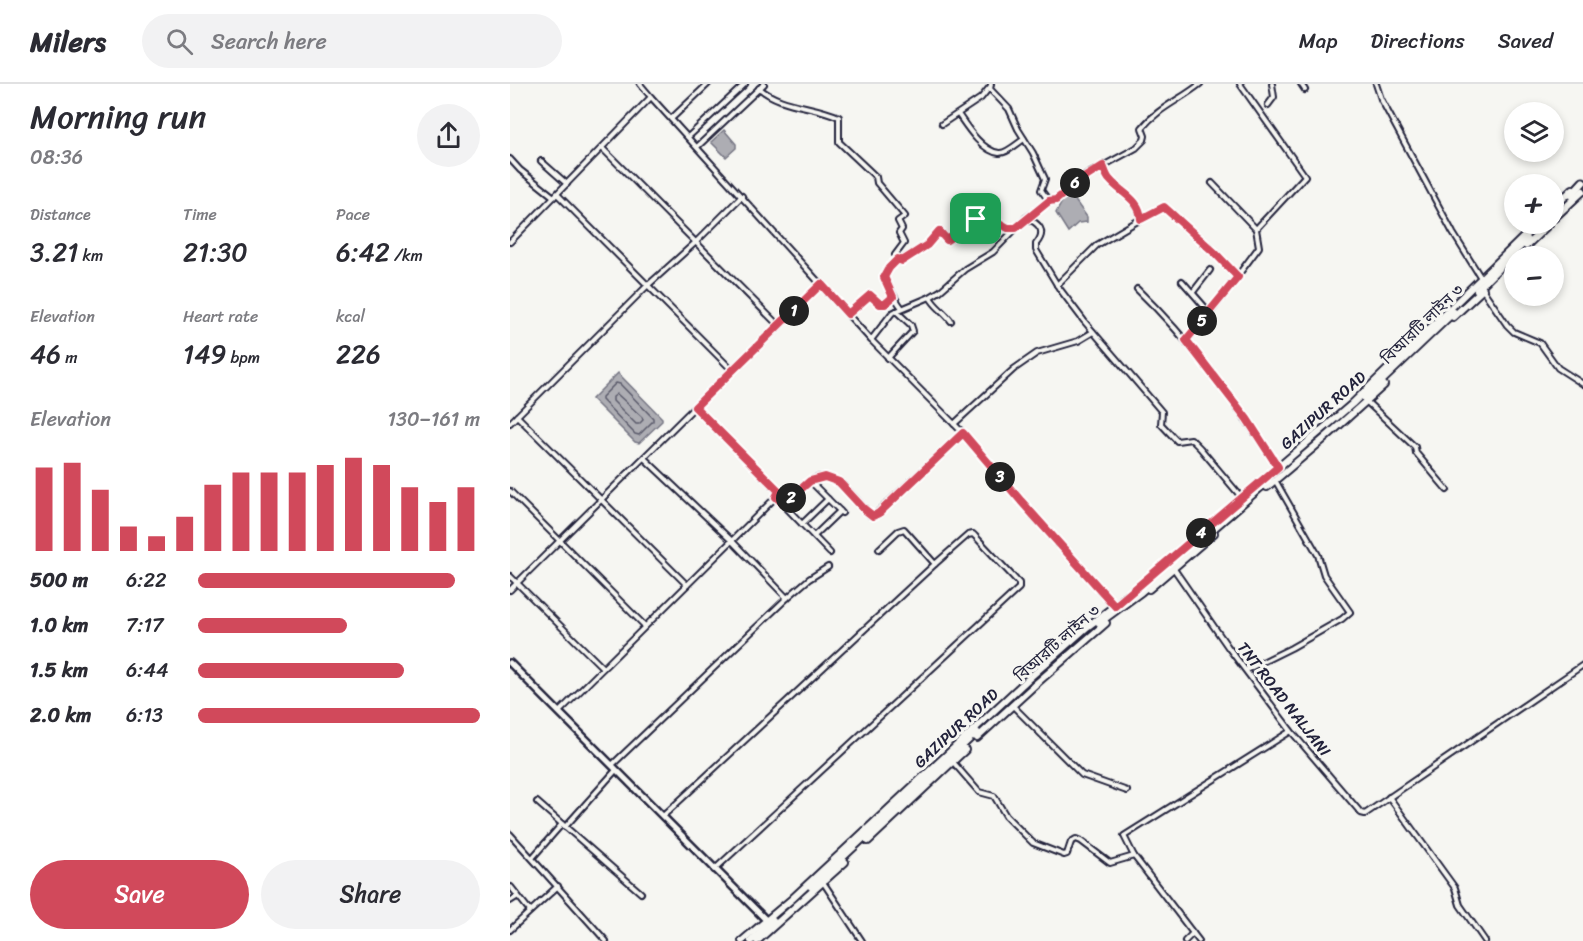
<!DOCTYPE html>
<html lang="en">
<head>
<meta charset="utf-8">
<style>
  body { margin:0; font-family:Sriracha,"Noto Sans Bengali",sans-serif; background:#f2f2f3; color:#2b2b33; height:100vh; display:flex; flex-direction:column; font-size:22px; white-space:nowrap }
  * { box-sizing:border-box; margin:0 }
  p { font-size:20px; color:#7c7c81 }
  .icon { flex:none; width:33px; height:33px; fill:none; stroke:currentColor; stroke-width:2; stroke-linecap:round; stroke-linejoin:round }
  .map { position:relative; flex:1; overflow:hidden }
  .sheet { display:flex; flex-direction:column; background:#fff; width:510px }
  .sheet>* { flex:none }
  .tools { position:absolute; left:994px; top:18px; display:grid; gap:12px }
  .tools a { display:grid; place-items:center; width:60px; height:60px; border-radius:50%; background:#fff; box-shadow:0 3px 9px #0003; font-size:30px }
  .pin { position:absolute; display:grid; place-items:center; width:51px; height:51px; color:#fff; margin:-26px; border-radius:12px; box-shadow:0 3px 9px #0006 }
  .km { position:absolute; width:30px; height:30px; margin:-15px; border-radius:50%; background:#222; color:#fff; font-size:16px; line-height:30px; text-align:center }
  .round { display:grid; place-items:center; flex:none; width:63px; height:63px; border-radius:32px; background:#f2f2f3 }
  .head { display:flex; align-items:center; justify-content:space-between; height:102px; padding:0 30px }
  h1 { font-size:33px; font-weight:600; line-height:45px }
  .stats { display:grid; grid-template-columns:repeat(3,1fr); gap:9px; height:102px; padding:6px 30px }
  .stats div { display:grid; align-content:center }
  .stats b { font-size:26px; font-weight:600 }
  .stats small { font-size:16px; font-weight:400 }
  .stats p { font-size:16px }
  .chart { height:168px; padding:12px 30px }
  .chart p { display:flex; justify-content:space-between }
  .chart svg { width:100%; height:108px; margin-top:6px; stroke:#d1495b; stroke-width:6 }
  .primary-button { display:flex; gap:12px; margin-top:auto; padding:12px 30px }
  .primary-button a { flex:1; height:69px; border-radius:36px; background:#d1495b; color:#fff; font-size:24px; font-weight:600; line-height:69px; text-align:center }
  .primary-button a+a { background:#f2f2f3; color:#2b2b33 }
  ul { padding:0 30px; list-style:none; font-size:20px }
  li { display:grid; grid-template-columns:96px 72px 1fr; align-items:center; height:45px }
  li i { height:15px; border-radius:8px; background:#d1495b }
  header { display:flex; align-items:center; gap:36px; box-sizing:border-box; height:84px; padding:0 30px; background:#fff; border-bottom:2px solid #e1e1e2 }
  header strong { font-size:28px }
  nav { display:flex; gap:33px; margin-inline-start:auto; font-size:21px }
  .search { width:420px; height:54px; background:#f2f2f3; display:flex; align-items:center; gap:15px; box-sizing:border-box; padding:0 21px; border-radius:33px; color:#7c7c81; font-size:22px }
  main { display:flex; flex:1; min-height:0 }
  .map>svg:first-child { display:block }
  .water { fill:#adadb3; stroke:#757583; stroke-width:1.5 }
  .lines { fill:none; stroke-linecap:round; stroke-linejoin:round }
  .shore { stroke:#5a5a6b; stroke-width:1.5 }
  .street-casing { stroke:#22223b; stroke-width:8 }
  .secondary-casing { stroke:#22223b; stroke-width:10 }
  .primary-casing { stroke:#22223b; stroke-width:10 }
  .highway-casing { stroke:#22223b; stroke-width:11 }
  .street { stroke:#f6f6f2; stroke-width:4 }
  .secondary { stroke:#f6f6f2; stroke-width:5 }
  .primary { stroke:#f6f6f2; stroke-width:6 }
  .highway { stroke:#f6f6f2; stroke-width:7 }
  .route-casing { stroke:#fff; stroke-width:12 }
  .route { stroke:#d1495b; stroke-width:8 }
  .labels { text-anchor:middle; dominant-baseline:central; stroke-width:6; stroke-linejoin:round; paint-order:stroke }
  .street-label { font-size:16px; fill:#22223b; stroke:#f6f6f2 }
</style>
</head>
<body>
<header>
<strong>Milers</strong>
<div class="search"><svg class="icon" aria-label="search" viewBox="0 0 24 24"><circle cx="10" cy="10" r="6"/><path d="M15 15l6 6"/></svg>Search here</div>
<nav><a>Map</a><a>Directions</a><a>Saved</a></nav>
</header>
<main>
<section class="sheet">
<div class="head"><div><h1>Morning run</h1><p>08:36</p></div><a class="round"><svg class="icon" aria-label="share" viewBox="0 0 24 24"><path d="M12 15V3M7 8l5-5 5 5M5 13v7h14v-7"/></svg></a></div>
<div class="stats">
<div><p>Distance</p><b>3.21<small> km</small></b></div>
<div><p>Time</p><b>21:30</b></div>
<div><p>Pace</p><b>6:42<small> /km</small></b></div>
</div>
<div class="stats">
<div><p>Elevation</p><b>46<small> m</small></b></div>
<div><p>Heart rate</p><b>149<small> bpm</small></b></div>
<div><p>kcal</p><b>226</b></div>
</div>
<div class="chart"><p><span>Elevation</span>130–161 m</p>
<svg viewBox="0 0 160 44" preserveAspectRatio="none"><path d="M5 44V10M15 44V8M25 44V19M35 44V34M45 44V38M55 44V30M65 44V17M75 44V12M85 44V12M95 44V12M105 44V9M115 44V6M125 44V9M135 44V18M145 44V24M155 44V18"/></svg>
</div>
<ul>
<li><b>500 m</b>6:22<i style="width:91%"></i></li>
<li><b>1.0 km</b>7:17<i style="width:53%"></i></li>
<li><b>1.5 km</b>6:44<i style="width:73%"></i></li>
<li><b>2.0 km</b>6:13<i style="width:100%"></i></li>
</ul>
<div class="primary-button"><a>Save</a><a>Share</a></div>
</section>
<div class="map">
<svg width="1073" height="857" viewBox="0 0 1073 857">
  <rect width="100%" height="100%" fill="#f6f6f2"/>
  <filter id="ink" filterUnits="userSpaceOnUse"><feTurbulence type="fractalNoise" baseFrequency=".0167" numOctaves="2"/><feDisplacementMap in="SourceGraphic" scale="12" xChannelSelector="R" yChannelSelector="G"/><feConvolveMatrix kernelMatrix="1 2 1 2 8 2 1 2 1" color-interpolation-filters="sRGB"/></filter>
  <g filter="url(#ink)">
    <g class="water">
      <path d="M214 46 226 60V64L216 73 201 58Z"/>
      <path d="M560 113 564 115 577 133V138L568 139 558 148 546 129 554 114Z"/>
      <path d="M108 289 152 334V337L129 359 125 358 82 315Z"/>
    </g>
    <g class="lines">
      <g class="shore">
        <path d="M106 299 110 300 143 334V337L129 351 125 350 92 316V313Z"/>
        <path d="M107 310 132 333 133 336 129 340H126L103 317V313Z"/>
      </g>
      <g class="street-casing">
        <g id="street">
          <path d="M730 0 795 92 746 145"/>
          <path d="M791 0 795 6"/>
          <path d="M866 0 871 15 943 149 971 194"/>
          <path d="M249 4C271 23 303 21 329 33V58L366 93 367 99 395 132 388 137 392 145 389 149 394 159 385 171 390 177 417 161 429 147 437 156 466 135 473 139 482 135 498 144H506"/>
          <path d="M141 13 361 256 453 349 511 417 605 522"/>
          <path d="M758 21 764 13 762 0"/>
          <path d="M448 30C457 43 472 67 489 69 496 70 508 59 514 55"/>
          <path d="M161 35 198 0"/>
          <path d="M432 40 471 14 479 4"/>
          <path d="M178 53 235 0"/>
          <path d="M187 63 254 0"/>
          <path d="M92 64 269 242 222 286"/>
          <path d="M0 75 10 86 44 113"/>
          <path d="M31 77 57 100"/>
          <path d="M539 117 546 116 578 90 626 64 634 56 635 52 632 44C648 24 670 16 690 0"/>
          <path d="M516 134C529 139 537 147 526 160V166L549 204 574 237 652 328 651 340 667 357 681 355 690 364 732 414"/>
          <path d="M631 135 654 123 705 169 728 193"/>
          <path d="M0 158 141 13 130 0"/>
          <path d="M388 175 379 184 374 193C380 204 384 214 392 224"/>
          <path d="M672 197 700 229"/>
          <path d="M547 201 587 161 631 135C630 115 611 109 600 96 596 92 595 87 593 82"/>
          <path d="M627 205C682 258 726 319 768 383"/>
          <path d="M973 206 997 241 1004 248 1030 259 1048 284 1073 300"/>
          <path d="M683 208 700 186"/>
          <path d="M420 213C425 223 435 228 441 237"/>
          <path d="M338 230 360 211 372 221 383 213"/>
          <path d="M269 242 311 200"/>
          <path d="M361 256 382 229 420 213 430 207 455 185 483 168 516 134 539 117 531 106 535 95 523 69 508 45 499 25 480 5 481 0"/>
          <path d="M676 257 700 229 749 163 746 145 702 99"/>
          <path d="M378 274 403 247 401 241 386 227"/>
          <path d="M857 318 905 363 906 369 937 406"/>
          <path d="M7 332 177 501"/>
          <path d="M0 339 137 202 186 158 232 112"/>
          <path d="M444 340 504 285 527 269 568 257 583 248"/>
          <path d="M134 374 222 457 277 514"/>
          <path d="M300 397 332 429"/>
          <path d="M0 407 135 542"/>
          <path d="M266 413 320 469"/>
          <path d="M274 420C282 413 290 404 299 398 323 380 346 416 360 431H365L453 349"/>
          <path d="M292 440 318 415"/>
          <path d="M304 452 330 427"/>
          <path d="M369 465 388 447 394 445 425 480"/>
          <path d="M664 485 718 563 781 647 851 729 855 730 1073 581"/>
          <path d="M0 492 93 584"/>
          <path d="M0 506 222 286 47 110"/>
          <path d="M736 586 781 564 832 535 840 528 814 491 808 471 765 396"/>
          <path d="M502 621 572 691 617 707"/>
          <path d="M49 628 270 409 185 323"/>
          <path d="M443 678 469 708 484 712 496 732 523 759 554 771 557 770 561 758 566 755 571 757 600 779 624 772"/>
          <path d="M102 681 277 514 299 495 318 483"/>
          <path d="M879 713 945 804 950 821 975 857"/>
          <path d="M27 718 131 809"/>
          <path d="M153 732 425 480 458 451 463 450 465 452 509 499V504L204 786"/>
          <path d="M55 743 106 686"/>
          <path d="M0 750 96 857"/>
          <path d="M23 773 52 740"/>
          <path d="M313 798 352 857"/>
          <path d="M1 803 20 827"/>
          <path d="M0 817 8 812"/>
          <path d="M0 846 48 802"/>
          <path d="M675 857 683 849"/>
          <path d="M689 857 624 772 614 752 781 647"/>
        </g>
      </g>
      <g class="secondary-casing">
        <path id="secondary" d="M0 579 257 837"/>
      </g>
      <g class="primary-casing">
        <g id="primary">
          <path d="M1044 123 1063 105"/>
          <path d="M1044 134 1073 107"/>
          <path d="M1016 162 1039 140"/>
          <path d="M967 206 1017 156"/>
          <path d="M943 233 973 205"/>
          <path d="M854 314 944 228"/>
          <path d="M757 403 815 354 874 301"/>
          <path d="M639 505 704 449"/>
          <path d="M589 539 631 508 758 397"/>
          <path d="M467 654 528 598 596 539"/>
          <path d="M358 757 455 666"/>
          <path d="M301 803 467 648"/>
          <path d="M232 857 282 815 517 596 577 543 627 505 842 320 1027 140"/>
          <path d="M241 857 263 837"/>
          <path d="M247 857 335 778"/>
        </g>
      </g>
      <g class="highway-casing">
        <path id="highway" d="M1062 110 1073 98"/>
      </g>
      <use href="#street" class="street"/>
      <use href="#secondary" class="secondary"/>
      <use href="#primary" class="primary"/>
      <use href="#highway" class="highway"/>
    </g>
  </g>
  <g class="lines" filter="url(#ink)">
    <g class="route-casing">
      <path id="route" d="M593 82C595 86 596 92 600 96 611 109 630 115 631 135L654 123 705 169 728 193 676 256 737 335 768 383 605 522 511 417 453 349 369 429 363 432 354 425 329 398 315 393 300 397 274 420 266 413 269 407 185 323 311 200 338 230 360 211 370 220H375L383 213 374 193 379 184 388 175 392 177 417 161 429 147 437 156 468 135 473 139 482 135 498 144H506L539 117 546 116 566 99Z"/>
    </g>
    <use href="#route" class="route"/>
  </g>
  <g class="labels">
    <g class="street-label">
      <text transform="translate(912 240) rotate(-44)">বিআরটি লাইন ৩</text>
      <text transform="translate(813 326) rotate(-42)">GAZIPUR ROAD</text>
      <text transform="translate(547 559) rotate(-41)">বিআরটি লাইন ৩</text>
      <text transform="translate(774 615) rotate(52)">TNT ROAD NALJANI</text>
      <text transform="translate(446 644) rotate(-43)">GAZIPUR ROAD</text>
    </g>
  </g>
</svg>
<div class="tools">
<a><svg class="icon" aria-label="layers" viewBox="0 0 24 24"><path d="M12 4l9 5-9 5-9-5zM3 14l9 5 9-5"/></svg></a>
<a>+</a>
<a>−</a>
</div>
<div class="pin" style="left:466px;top:135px;background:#1e9e55"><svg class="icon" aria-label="arrive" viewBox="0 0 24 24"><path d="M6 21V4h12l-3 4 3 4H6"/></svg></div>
<b class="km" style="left:284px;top:227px">1</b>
<b class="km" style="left:281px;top:414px">2</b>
<b class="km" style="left:490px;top:393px">3</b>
<b class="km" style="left:691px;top:449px">4</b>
<b class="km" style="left:692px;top:237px">5</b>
<b class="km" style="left:565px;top:99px">6</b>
</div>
</main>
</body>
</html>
